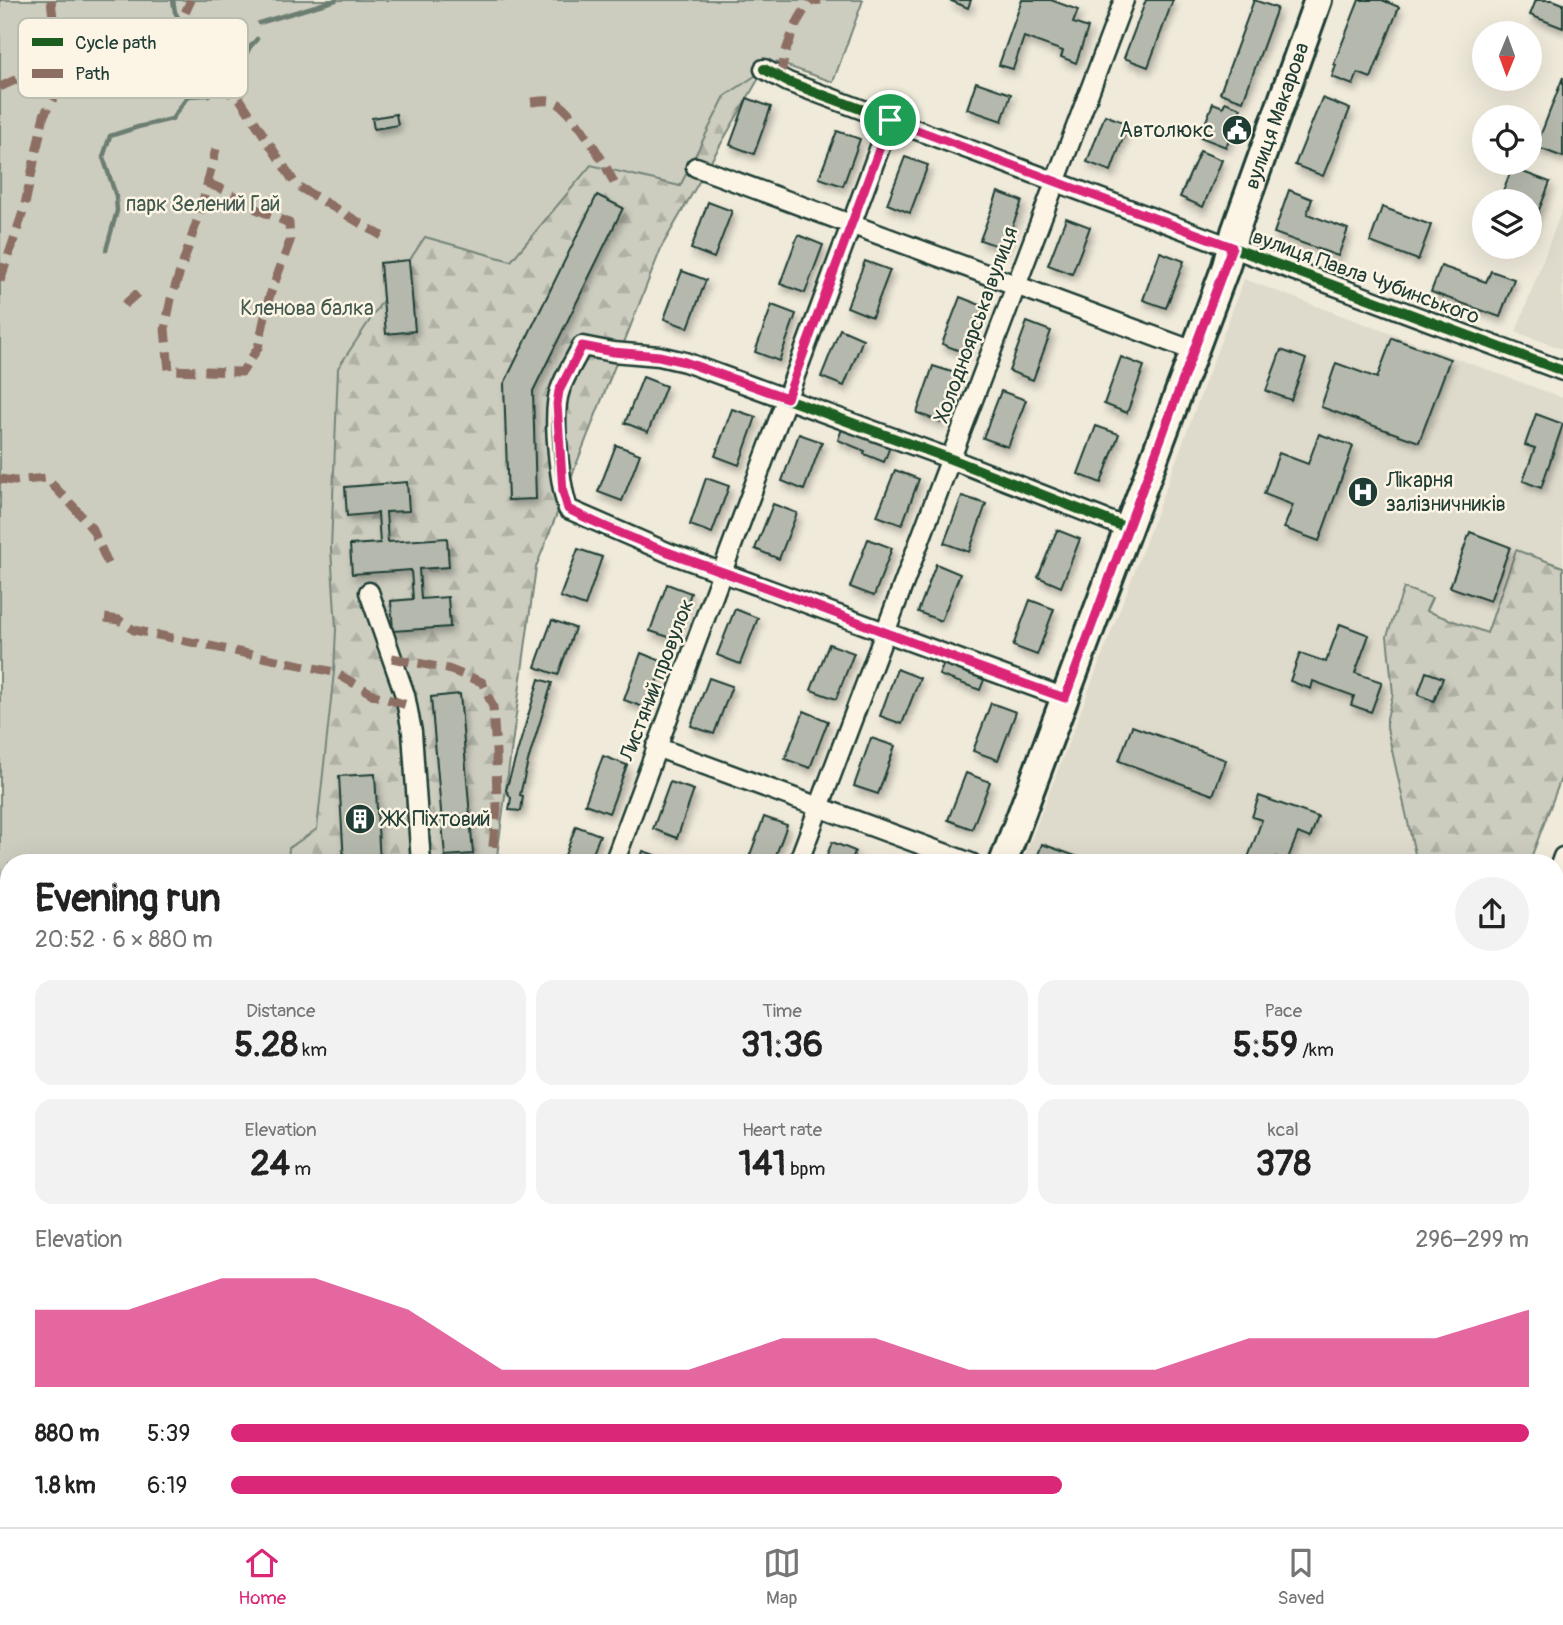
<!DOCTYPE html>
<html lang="en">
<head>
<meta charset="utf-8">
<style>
  body { margin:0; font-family:Pangolin,sans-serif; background:#f2f2f2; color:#222; height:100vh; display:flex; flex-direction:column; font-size:26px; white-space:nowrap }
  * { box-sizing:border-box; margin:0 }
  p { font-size:23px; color:#767676 }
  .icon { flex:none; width:38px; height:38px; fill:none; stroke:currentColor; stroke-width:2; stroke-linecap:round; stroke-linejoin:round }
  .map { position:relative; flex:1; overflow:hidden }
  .drawer { position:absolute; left:0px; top:854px; width:1564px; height:674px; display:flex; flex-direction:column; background:#fff; border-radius:28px 28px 0 0; box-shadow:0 7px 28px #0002 }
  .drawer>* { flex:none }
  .needle { width:46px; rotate:181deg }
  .fabs { position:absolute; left:1472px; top:21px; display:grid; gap:14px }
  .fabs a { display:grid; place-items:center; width:70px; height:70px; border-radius:50%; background:#fff; box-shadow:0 7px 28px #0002; font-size:35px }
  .pin { position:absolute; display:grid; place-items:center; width:60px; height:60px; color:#fff; margin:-30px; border:4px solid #fff; border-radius:50%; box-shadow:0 2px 7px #0007 }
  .round { display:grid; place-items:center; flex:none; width:74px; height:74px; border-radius:37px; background:#f2f2f2 }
  .head { display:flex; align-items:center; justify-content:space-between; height:119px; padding:0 35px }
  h1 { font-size:38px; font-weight:800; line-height:52px }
  .metrics { display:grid; grid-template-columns:repeat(3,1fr); gap:10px; height:119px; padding:7px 35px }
  .metrics div { display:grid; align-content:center; border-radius:18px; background:#f2f2f2; text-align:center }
  .metrics b { font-size:35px; font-weight:800 }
  .metrics small { font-size:19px; font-weight:400 }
  .metrics p { font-size:19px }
  .chart { height:196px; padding:14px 35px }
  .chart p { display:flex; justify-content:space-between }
  .chart svg { width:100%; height:126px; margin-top:7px; fill:#db2777; opacity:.7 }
  ul { padding:0 35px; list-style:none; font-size:23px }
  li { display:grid; grid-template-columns:112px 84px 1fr; align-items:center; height:52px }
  li i { height:18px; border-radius:9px; background:#db2777 }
  .menu { display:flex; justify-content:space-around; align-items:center; height:98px; border-top:2px solid #e0e0e0; background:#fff; font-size:19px; color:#767676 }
  .menu a { display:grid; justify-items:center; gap:4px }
  .menu .on { color:#db2777 }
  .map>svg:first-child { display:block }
  .built { fill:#dedbcc }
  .forest { fill:url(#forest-firs); stroke:#76857a; stroke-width:2 }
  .green { fill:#cccdbf; stroke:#76857a; stroke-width:2 }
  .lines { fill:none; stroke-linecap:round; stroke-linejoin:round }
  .stream { stroke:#6c7d71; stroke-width:4.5 }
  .building { fill:#b5b9ad; stroke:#1f3d34; stroke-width:2; filter:url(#shadow) }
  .street-casing { stroke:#1f3d34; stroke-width:23 }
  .secondary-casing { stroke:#1f3d34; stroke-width:32 }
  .street { stroke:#fcf5e5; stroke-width:18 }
  .secondary { stroke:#fcf5e5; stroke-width:26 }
  .quiet { stroke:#8d6e63; stroke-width:9; stroke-dasharray:18 9; stroke-linecap:butt }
  .cycleway-casing { stroke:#fcf5e5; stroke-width:15 }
  .cycleway { stroke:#1b5e20; stroke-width:10 }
  .route-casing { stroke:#fff; stroke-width:14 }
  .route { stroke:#db2777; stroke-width:9 }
  .labels { text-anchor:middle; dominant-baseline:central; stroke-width:5; stroke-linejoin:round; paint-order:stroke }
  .street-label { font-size:21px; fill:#1f3d34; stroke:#fcf5e5 }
  .poi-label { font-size:21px; fill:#1f3d34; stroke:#fcf5e5; text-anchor:start }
  .park-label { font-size:21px; fill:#425a50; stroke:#fcf5e5 }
  .key { fill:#fcf5e5; stroke:#babeb0; stroke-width:2 }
  .key-label { font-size:19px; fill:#1f3d34 }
</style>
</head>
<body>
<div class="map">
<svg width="1563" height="1527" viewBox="0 0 1563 1527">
  <defs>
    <pattern id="forest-firs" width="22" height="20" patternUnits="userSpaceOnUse" patternTransform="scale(1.75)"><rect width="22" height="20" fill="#cccdbf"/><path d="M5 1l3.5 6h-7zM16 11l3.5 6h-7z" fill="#afb1a5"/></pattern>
    <filter id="shadow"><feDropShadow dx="3" dy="5.5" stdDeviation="3.5" flood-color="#0004"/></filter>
  </defs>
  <rect width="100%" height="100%" fill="#efeada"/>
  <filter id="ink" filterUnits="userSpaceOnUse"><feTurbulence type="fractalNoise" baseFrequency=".0143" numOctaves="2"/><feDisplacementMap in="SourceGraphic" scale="14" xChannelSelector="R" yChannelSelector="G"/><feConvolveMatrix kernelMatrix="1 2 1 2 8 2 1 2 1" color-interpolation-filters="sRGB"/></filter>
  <g filter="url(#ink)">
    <g class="built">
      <path d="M1563 207 1562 238 1563 349 1516 332Z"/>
      <path d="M1244 279 1563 398V773L1529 863H1022L1129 586Z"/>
      <path d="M967 1519H1285L1283 1527H967Z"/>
    </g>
    <g class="forest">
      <path d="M0 0H804L662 246 536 567 496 863H9V1519H412L411 1527H0Z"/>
      <path d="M1516 550 1563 567V773L1529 863H1417L1387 728V718L1393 694 1387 636 1404 588 1432 598 1426 611 1487 633Z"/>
    </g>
    <g class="green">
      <path d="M0 0H863L833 82 776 62 725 96 680 186 591 165 511 261 425 237 338 368 331 549 336 629 334 672 317 829 289 848 288 863H9V1059L0 1058Z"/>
      <path d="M982 1519H1041L1039 1527H982Z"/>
    </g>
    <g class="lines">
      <g class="stream">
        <path d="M173 0 175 12 183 26"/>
        <path d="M259 23 336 0"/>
        <path d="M179 73 188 96"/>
        <path d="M230 85 250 47 257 39"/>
        <path d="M106 250 117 211 116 196 103 157 110 136 138 127 172 119 188 96 209 95"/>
      </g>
    </g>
    <g class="building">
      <path d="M949 0H971L968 8Z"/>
      <path d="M1022 0H1051L1078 10 1073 23 1088 28 1076 63 1061 57 1063 51 1024 37 1013 69 999 65Z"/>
      <path d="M1146 0H1173L1148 67 1124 58Z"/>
      <path d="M1254 0 1277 8 1243 101 1220 93Z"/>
      <path d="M1359 0H1382L1399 7 1371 78 1358 73 1353 85 1332 77 1336 65 1334 64Z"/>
      <path d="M1536 0H1553L1563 4V28L1530 15Z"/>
      <path d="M1563 77V157L1536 147Z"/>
      <path d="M976 82 1011 94 1002 121 967 109Z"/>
      <path d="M747 98 771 107 754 154 730 145Z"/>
      <path d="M1322 98 1350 109 1323 176 1295 165Z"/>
      <path d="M1225 102 1241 108 1226 147 1200 137 1213 103 1223 107Z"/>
      <path d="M396 114 398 125 374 129 372 118Z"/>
      <path d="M1105 115 1128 124 1111 171 1087 162Z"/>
      <path d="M837 131 860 139 843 186 819 178Z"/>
      <path d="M1200 151 1222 160 1203 207 1180 197Z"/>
      <path d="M905 157 928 165 910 213 887 204Z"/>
      <path d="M1512 168 1550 182 1530 233V201H1512L1514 195 1503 191Z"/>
      <path d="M1289 190 1312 199 1307 214 1348 229 1338 256 1274 233Z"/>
      <path d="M998 192 1022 201 1004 248 980 240Z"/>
      <path d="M597 195 623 208 533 391 536 499 508 500 504 384Z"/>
      <path d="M708 202 732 211 714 258 691 249Z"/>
      <path d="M1382 207 1431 225 1418 260 1370 242Z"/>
      <path d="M1066 218 1090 227 1072 274 1048 265Z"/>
      <path d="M798 235 823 245 805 293 780 284Z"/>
      <path d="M1160 252 1184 261 1166 308 1143 300Z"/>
      <path d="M409 260 415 331 386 334 380 263Z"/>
      <path d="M865 261 890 270 872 317 847 307Z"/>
      <path d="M1441 266 1486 282 1491 271 1514 279 1500 317 1431 292Z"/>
      <path d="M682 271 706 280 688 328 664 319Z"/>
      <path d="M960 297 983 306 965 353 942 344Z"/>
      <path d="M772 305 796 314 779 361 755 352Z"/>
      <path d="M1027 322 1051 331 1033 380 1009 371Z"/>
      <path d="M840 329 863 339 844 386 821 377Z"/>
      <path d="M1392 338 1450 359 1419 442 1321 407 1336 363 1377 378Z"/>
      <path d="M1281 350 1306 359 1291 400 1266 391Z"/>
      <path d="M1121 357 1144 366 1127 413 1104 404Z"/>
      <path d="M933 366 958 374 941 422 917 413Z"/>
      <path d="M643 377 666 386 648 432 625 423Z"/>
      <path d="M1001 391 1026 400 1008 447 983 438Z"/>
      <path d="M732 409 756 417 739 465 715 456Z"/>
      <path d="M1536 414 1563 424 1541 488 1523 481 1535 448 1525 445Z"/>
      <path d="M843 426 891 444 884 462 864 454 865 451 838 440Z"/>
      <path d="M1096 426 1119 434 1101 483 1078 474Z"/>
      <path d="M799 434 822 442 804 490 782 481Z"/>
      <path d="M1319 434 1353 446 1319 541 1284 528 1293 505 1264 494 1279 453 1308 464Z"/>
      <path d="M616 445 640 454 622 501 598 492Z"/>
      <path d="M895 470 919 479 902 525 877 516Z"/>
      <path d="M706 478 729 486 712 533 690 525Z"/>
      <path d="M407 482 409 511 386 512 388 542 447 538 449 567 419 569 421 599 448 597 450 627 393 631 391 601 413 599 411 570 352 574 350 545 380 543 378 513 347 516 345 487Z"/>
      <path d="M962 496 986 504 969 552 944 543Z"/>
      <path d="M773 504 797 513 779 559 755 549Z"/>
      <path d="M1057 530 1080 539 1061 587 1038 577Z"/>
      <path d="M1470 532 1510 547 1490 601 1450 587Z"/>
      <path d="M868 539 892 548 874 596 850 587Z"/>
      <path d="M578 549 602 557 585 606 560 597Z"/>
      <path d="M936 564 960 574 941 621 918 612Z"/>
      <path d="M667 584 691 593 675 639 650 631Z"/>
      <path d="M1030 600 1054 609 1037 655 1013 646Z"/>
      <path d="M735 609 758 618 740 664 717 655Z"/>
      <path d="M552 620 575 628 558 675 535 667Z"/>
      <path d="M1340 624 1369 635 1355 673 1382 682 1371 712 1351 705 1354 696 1313 681 1311 689 1290 681 1300 653 1326 662Z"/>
      <path d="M829 644 854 653 836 699 811 690Z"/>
      <path d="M641 653 664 662 646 708 624 700Z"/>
      <path d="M944 663 985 677 980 690 939 675Z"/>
      <path d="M897 669 920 678 902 724 880 716Z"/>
      <path d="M1426 672 1443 678 1434 701 1418 695Z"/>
      <path d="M709 678 732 686 714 734 691 726Z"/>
      <path d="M539 679 552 683 528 761 520 795 523 796 521 811 509 810 511 798 506 790Z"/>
      <path d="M460 694 473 854 445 856 431 697Z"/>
      <path d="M991 703 1016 712 998 760 973 751Z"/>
      <path d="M804 711 828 721 810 768 785 759Z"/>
      <path d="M1132 726 1226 760 1213 795 1119 761Z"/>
      <path d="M871 738 895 746 878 794 854 786Z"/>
      <path d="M603 756 627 765 609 813 585 804Z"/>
      <path d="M966 773 990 782 972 829 948 820Z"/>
      <path d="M375 774 380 863H344L339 776Z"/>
      <path d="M670 782 694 790 677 838 653 829Z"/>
      <path d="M1259 796 1318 817 1310 838 1298 833 1287 861 1276 857 1274 863H1246L1262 820 1252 817Z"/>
      <path d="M764 817 787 825 773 863H747Z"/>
      <path d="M576 826 600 835 589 863H562Z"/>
      <path d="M832 842 855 851 851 863H824Z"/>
      <path d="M1042 844 1095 863H1035Z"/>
      <path d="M643 851 667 859 666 863H639Z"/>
      <path d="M2 1115 9 1116V1137L0 1136Z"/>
      <path d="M0 1155 9 1156V1176L0 1175Z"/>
      <path d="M0 1190 9 1191V1223L1 1222Z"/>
      <path d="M1556 1208 1563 1211V1268L1556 1265Z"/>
      <path d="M1556 1312 1563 1315V1385L1556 1382V1365L1557 1362 1561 1363 1562 1359 1556 1356Z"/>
      <path d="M1556 1382 1563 1385V1467L1556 1465Z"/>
      <path d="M57 1519H78L82 1521 79 1527H57L54 1526Z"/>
      <path d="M300 1519H312L325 1525 296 1527Z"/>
      <path d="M442 1519H448L463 1527H438Z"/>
      <path d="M514 1519H534L531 1527H511Z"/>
      <path d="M556 1519H577L575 1527H553Z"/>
      <path d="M602 1519H623L620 1527H599Z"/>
      <path d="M648 1519H672L669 1527H645Z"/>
      <path d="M768 1519H788L787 1527H767Z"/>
      <path d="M864 1519H890L889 1527H863Z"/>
      <path d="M1172 1519H1235L1231 1527H1169Z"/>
      <path d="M1395 1519H1426L1431 1521 1429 1527H1392Z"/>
      <path d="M1474 1519H1510L1508 1527H1475L1472 1526Z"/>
    </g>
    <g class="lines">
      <g class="street-casing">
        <g id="street">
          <path d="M764 69 788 82 890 120 1563 371"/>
          <path d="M696 167 1194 351"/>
          <path d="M369 592 405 695 412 732 421 863"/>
          <path d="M1065 698 669 553 568 509C560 485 551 414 560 390 565 375 575 360 582 346L613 352 659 356 685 362 951 459 1127 528"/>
          <path d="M656 747 971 863"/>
          <path d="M614 863 890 120"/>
          <path d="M798 863 1124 0"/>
          <path d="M1556 876 1563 857"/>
          <path d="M1556 1288 1563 1290"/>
          <path d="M33 1527 35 1519"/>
          <path d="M253 1527 257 1519"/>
          <path d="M1311 1527 1314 1519"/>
        </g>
      </g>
      <g class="secondary-casing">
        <g id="secondary">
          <path id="s1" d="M1003 863 1226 266 1235 232 1318 0"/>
          <path d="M949 1527V1519"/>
        </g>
      </g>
      <use href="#street" class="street"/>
      <use href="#secondary" class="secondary"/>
      <g class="quiet">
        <path d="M51 0 57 54 81 50"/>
        <path d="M174 37 191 0"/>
        <path d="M777 77C784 70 783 59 786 51 792 33 799 14 812 1L821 0"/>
        <path d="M216 85 240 99 296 185 382 236"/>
        <path d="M0 87 28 74 57 54"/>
        <path d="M531 102C540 101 551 99 559 104 577 117 605 162 614 183"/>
        <path d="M207 183 224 190 254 208 289 223 290 241 269 298 258 348 242 372 169 370 165 329 171 299 201 209 216 149"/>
        <path d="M0 281 24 209 44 115 81 50 138 32 174 37"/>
        <path d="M124 305 143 288"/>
        <path d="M0 479 14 481 46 478 73 506 93 530 109 566"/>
        <path d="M105 618 119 620 134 630 334 672 374 695 407 705"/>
        <path d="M392 658 448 669 482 682 493 707 496 752 497 809 491 863"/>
      </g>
      <g class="cycleway-casing">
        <g id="cycleway">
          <path d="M764 69 788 82 890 120 1563 371"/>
          <path d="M1065 698 669 553 568 509C560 485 551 414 560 390 565 375 575 360 582 346L613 352 659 356 685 362 951 459 1127 528"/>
        </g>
      </g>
      <use href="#cycleway" class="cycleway"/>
    </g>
  </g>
  <g class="lines" filter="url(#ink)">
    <g class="route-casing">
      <path id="route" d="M890 120 1232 247 1065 698C969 665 875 628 781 593 709 566 637 544 568 509L563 492 557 404 559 391 582 346 613 352 659 356 685 362 787 398Z"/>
    </g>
    <use href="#route" class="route"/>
  </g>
  <defs>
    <g id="civic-disc" transform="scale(1.575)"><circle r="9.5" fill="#1f3d34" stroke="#fcf5e5"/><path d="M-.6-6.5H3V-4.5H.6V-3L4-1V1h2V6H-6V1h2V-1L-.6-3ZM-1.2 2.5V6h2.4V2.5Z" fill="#fff"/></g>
    <g id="hospital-disc" transform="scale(1.575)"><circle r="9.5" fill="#1f3d34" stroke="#fcf5e5"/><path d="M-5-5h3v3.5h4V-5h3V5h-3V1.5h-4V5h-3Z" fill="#fff"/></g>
    <g id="building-disc" transform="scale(1.575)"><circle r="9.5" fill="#1f3d34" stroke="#fcf5e5"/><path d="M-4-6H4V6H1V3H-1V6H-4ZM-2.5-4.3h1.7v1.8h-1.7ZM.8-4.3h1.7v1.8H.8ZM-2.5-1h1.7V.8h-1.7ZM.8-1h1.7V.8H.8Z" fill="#fff"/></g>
  </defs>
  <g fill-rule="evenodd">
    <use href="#civic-disc" x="1237" y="130"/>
    <use href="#hospital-disc" x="1363" y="492"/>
    <use href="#building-disc" x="360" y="819"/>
  </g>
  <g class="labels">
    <g class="street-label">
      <text stroke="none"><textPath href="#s1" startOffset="796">вулиця Макарова</textPath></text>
      <text transform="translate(1366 277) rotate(20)">вулиця Павла Чубинського</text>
      <text transform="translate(976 325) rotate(-70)">Холодноярська вулиця</text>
      <text transform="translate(657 680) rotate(-69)">Листяний провулок</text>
    </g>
    <g class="poi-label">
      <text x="1214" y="130" text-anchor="end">Автолюкс</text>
      <text x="1386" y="480">Лікарня<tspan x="1386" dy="24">залізничників</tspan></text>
      <text x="383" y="819">ЖК Піхтовий</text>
    </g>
    <g class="park-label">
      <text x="203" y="204">парк Зелений Гай</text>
      <text x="307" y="308">Кленова балка</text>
    </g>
  </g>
  <rect x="18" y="18" width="230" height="80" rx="10" class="key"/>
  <rect x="32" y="38" width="31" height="8" fill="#1b5e20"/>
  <rect x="32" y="69" width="31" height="9" fill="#8d6e63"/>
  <g class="key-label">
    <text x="75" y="49">Cycle path</text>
    <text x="75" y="80">Path</text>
  </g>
</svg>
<div class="fabs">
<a><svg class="needle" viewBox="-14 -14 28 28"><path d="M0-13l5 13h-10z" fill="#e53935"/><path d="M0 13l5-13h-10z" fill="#767676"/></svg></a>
<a><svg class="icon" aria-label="locate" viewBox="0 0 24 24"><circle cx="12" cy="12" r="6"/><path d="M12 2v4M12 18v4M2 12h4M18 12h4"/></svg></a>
<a><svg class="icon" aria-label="layers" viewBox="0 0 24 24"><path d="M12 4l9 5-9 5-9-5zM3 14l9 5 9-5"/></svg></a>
</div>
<div class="pin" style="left:890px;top:120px;background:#1e9e55"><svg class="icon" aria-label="arrive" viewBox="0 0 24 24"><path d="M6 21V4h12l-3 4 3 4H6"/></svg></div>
<section class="drawer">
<div class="head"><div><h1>Evening run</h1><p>20:52 · 6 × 880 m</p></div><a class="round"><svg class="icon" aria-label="share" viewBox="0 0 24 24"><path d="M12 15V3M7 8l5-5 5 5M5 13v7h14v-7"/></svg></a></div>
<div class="metrics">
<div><p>Distance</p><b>5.28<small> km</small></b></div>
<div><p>Time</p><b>31:36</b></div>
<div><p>Pace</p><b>5:59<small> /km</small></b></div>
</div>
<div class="metrics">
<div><p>Elevation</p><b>24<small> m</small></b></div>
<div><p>Heart rate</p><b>141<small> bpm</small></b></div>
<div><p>kcal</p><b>378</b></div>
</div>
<div class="chart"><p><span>Elevation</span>296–299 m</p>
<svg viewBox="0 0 160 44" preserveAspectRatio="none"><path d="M0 44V17L10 17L20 6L30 6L40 17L50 38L60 38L70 38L80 27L90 27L100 38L110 38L120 38L130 27L140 27L150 27L160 17V44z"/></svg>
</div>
<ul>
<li><b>880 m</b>5:39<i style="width:100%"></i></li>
<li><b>1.8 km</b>6:19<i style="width:64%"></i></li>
</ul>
</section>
</div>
<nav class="menu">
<a class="on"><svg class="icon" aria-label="home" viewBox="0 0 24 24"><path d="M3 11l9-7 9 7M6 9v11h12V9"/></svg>Home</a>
<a><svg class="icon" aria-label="map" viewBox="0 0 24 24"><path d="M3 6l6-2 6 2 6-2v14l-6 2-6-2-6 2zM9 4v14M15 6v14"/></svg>Map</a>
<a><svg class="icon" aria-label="saved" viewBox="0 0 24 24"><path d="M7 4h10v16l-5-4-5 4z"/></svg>Saved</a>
</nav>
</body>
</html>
